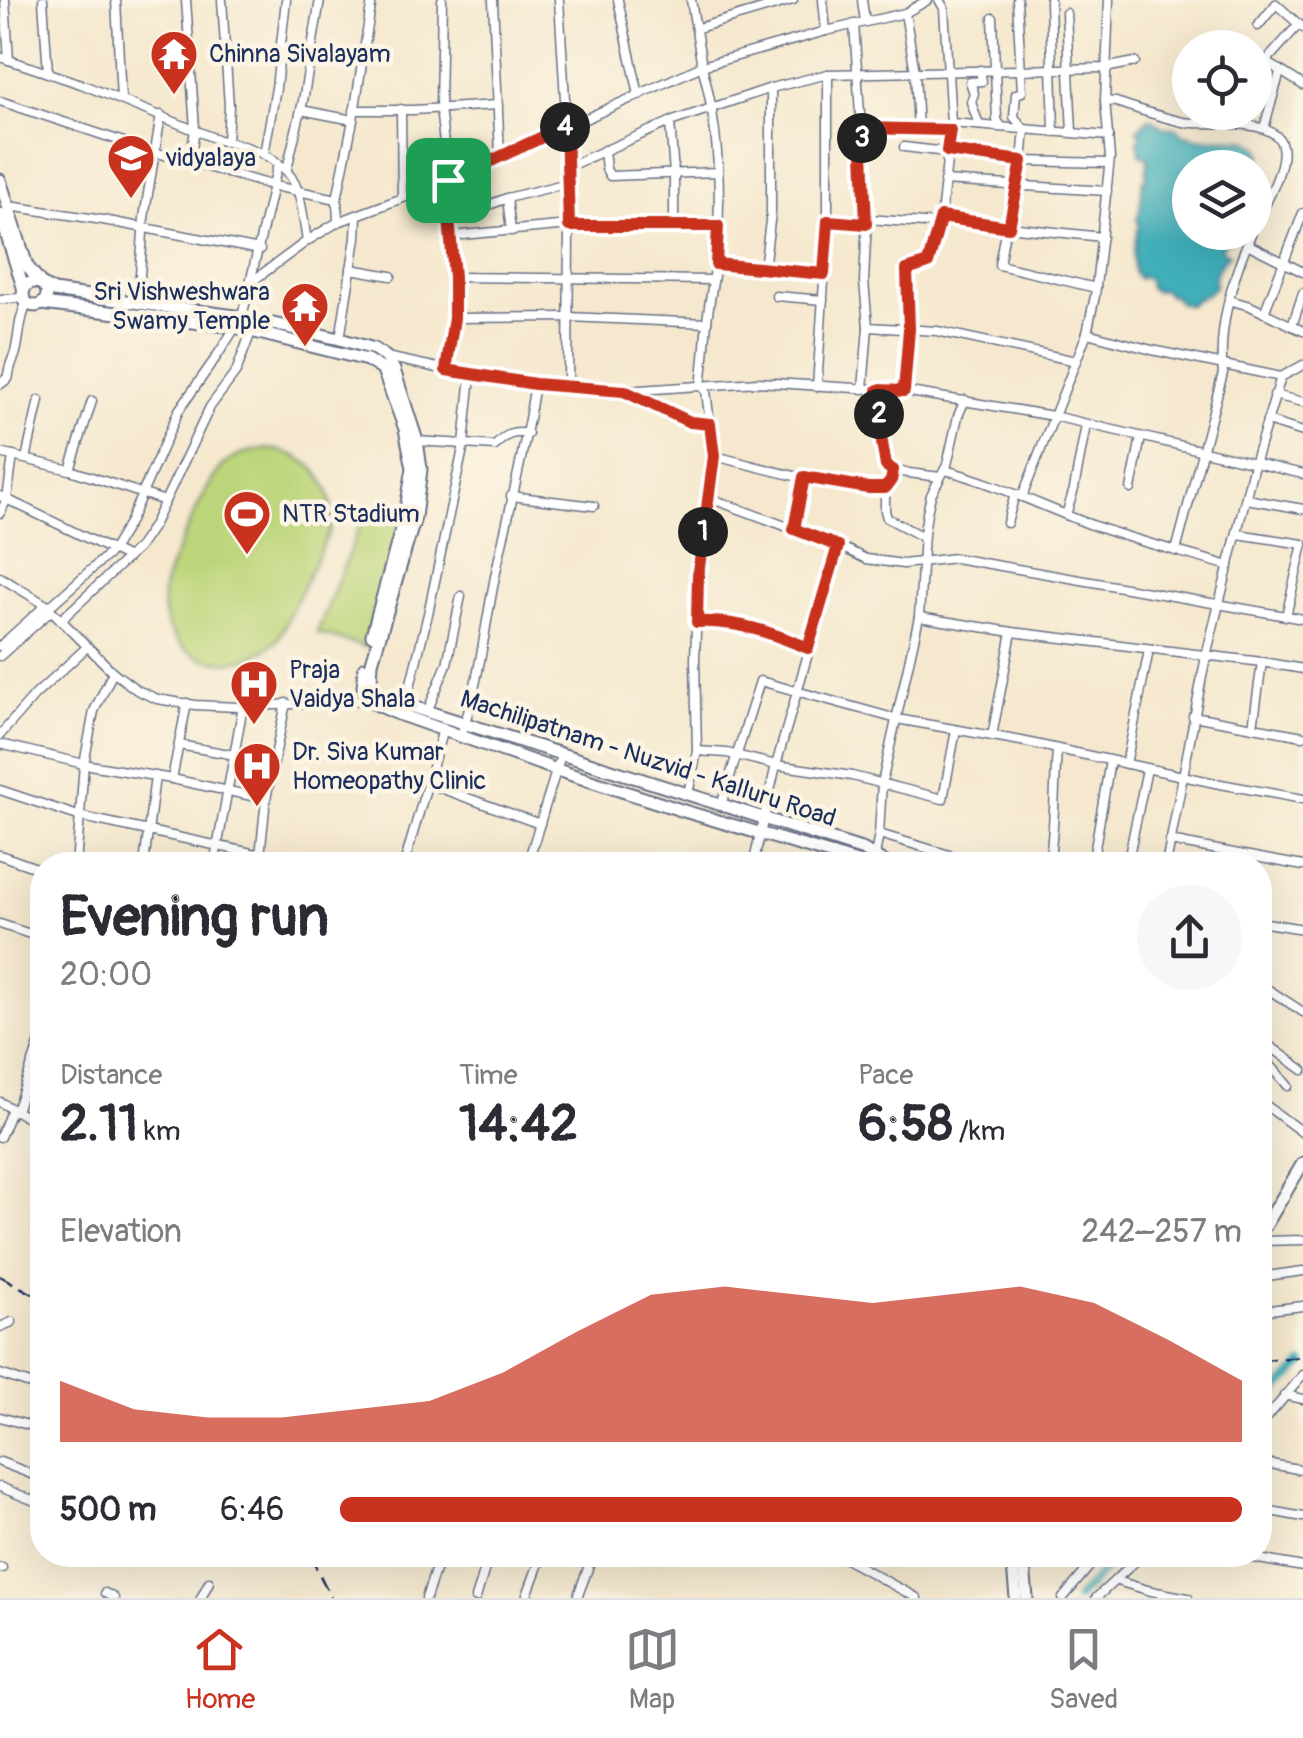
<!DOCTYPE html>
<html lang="en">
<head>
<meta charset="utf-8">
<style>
  body { margin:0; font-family:Pangolin,sans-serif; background:#f7f7f7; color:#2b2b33; height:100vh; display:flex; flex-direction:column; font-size:38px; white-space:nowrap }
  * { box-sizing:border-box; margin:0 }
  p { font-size:32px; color:#7c7c81 }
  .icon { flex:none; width:55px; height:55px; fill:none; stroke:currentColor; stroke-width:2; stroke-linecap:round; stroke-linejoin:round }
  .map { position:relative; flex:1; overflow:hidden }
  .side { position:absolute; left:30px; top:852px; width:1242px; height:715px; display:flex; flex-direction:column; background:#fff; border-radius:40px; box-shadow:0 10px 40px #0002 }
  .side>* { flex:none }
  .buttons { position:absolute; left:1172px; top:30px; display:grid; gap:20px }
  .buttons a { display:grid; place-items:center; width:100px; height:100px; border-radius:50%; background:#fff; box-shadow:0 10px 40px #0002; font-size:50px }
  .pin { position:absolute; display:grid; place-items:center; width:85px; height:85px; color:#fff; margin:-42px; border-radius:20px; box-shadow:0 5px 15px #0006 }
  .km { position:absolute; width:50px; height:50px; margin:-25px; border-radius:50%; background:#222; color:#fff; font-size:28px; line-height:50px; text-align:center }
  .round { display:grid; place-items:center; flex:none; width:105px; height:105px; border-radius:52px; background:#f7f7f7 }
  .headline { display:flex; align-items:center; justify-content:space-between; height:170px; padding:0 30px }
  h1 { font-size:55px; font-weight:700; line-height:75px }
  .metrics { display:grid; grid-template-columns:repeat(3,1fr); gap:15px; height:170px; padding:10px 30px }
  .metrics div { display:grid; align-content:center }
  .metrics b { font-size:50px; font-weight:700 }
  .metrics small { font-size:28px; font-weight:400 }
  .metrics p { font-size:28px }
  .chart { height:280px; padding:20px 30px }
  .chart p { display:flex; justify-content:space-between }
  .chart svg { width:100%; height:180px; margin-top:10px; fill:#c8321e; opacity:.7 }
  ul { padding:0 30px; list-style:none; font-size:32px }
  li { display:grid; grid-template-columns:160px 120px 1fr; align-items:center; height:75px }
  li i { height:25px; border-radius:12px; background:#c8321e }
  .menu { display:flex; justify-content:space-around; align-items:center; height:140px; border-top:2px solid #e1e1e2; background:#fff; font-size:28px; color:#7c7c81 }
  .menu a { display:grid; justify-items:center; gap:5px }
  .menu .on { color:#c8321e }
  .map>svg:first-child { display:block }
  .green { fill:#bdd57a; stroke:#6c826c; stroke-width:2.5 }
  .water { fill:#3fafba; stroke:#2d6f8c; stroke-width:2.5 }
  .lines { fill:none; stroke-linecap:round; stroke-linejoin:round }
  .canal { stroke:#3fafba; stroke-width:8 }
  .minor-casing { stroke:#677085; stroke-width:11 }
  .major-casing { stroke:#677085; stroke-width:12 }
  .highway-casing { stroke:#677085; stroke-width:15 }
  .minor { stroke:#fff; stroke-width:8 }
  .major { stroke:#fff; stroke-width:9 }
  .highway { stroke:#fff; stroke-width:11 }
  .rail { stroke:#1b2f5e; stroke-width:2.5; stroke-dasharray:15 8; stroke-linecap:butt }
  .route-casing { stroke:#fff; stroke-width:20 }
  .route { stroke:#c8321e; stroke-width:12 }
  .labels { text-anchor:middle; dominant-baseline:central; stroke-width:9; stroke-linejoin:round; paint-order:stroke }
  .poi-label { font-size:25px; fill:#1b2f5e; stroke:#fcf5e5; text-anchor:start }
  .street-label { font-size:25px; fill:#1b2f5e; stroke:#fcf5e5 }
</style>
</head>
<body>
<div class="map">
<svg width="1303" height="1598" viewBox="0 0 1303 1598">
  <rect width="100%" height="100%" fill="#fcf5e5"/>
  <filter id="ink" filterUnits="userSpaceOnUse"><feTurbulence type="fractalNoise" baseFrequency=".01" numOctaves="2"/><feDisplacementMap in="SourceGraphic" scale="20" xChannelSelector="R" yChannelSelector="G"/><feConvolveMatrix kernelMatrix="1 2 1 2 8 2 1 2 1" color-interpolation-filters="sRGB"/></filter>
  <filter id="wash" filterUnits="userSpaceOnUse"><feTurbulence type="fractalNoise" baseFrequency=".0048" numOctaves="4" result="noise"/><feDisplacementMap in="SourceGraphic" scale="40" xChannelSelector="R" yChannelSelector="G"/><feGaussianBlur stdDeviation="2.25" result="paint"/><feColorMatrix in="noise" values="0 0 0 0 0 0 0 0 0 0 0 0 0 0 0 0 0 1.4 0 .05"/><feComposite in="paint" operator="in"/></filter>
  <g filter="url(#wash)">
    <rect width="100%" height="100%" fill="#f5e8ce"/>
    <g class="green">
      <path d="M263 449C308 449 340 485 330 530L278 639C241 678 173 667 163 610 162 600 162 589 166 579 173 557 207 483 221 468 233 456 247 451 263 449Z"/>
      <path d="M365 513 401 521 364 647 317 633Z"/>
    </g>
    <path class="water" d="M1149 118 1155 120 1162 127 1178 128 1182 134 1198 138 1247 139 1260 148 1262 155 1255 179V168H1190V232L1234 233 1231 241H1227L1222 246V250L1229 254C1221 261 1212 276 1215 286 1206 298 1198 296 1189 305L1180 303 1173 295H1168L1164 290 1154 291 1149 287 1148 280 1141 276 1139 279 1134 272 1133 254 1139 224 1137 220C1142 207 1141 195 1143 181L1146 180 1148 159 1140 154 1138 141 1142 135 1137 130Z"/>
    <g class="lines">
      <g class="canal">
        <path d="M1260 1408 1303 1364"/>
        <path d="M1077 1598 1119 1555"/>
      </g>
    </g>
  </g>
  <g filter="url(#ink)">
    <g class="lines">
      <g class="minor-casing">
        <g id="minor">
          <path d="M5 0 9 60"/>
          <path d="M43 0 48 73"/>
          <path d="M116 0 121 100"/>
          <path d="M186 0 195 129 190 162"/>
          <path d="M222 0 229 106 227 142"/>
          <path d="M442 0 440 107 448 180"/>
          <path d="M493 0 500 156"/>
          <path d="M559 0 566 116 569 225 568 387"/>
          <path d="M618 0 639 95"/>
          <path d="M691 0 702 66 826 31 905 13 928 0"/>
          <path d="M823 0 826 31"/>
          <path d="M862 0 865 22"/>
          <path d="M1017 0 1022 92 1016 94 1014 117 1025 130 1022 161 1009 227 1004 237 999 265 1096 288"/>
          <path d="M1050 0 1054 132"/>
          <path d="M1276 4 1303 28"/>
          <path d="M905 13 915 72 918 130"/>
          <path d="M1066 13 1072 132"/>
          <path d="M993 18 997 120 1001 126"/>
          <path d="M854 24 867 219 864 281 868 327 937 331 1076 361"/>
          <path d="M1299 24 1269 58 1268 63 1303 85"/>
          <path d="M1258 26 1276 4"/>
          <path d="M698 28 793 0"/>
          <path d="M0 57 81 84 219 140C250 146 289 159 298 192 303 207 304 225 307 241"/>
          <path d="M0 101 154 152 274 186 337 199"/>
          <path d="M1105 101 1116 102C1138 109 1160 117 1183 122 1206 126 1276 116 1282 146 1287 166 1264 207 1255 226"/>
          <path d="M401 109 402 198"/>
          <path d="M301 110 353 120"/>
          <path d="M354 110H413L498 105"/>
          <path d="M670 122 674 174V226"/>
          <path d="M951 123 1109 136"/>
          <path d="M979 125 971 102 974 93 970 82 982 81 980 70"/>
          <path d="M862 128 950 130"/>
          <path d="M1264 128 1280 72"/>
          <path d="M904 147 1022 161 1109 163"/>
          <path d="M604 150 606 169 610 176 718 172"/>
          <path d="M264 154 276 88 286 0"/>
          <path d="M567 167 670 122 771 88 828 74 1105 68 1135 62"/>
          <path d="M287 169 303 101 320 0"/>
          <path d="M944 181 1107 191"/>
          <path d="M446 182 454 277V318L446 370"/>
          <path d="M507 198 511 231"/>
          <path d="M9 206 103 220 260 250"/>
          <path d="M941 217 971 223 1102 237"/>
          <path d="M867 219 938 224"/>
          <path d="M450 220 507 198 568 183"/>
          <path d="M828 221 866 224"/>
          <path d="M338 222 337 199 353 120 372 0"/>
          <path d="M452 236 569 225 718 226"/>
          <path d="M1247 244 1303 272"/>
          <path d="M716 264 824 274"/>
          <path d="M351 269 391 276"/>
          <path d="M764 269 771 213V88"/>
          <path d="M454 277 713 280"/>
          <path d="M250 283 278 164"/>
          <path d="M776 296 823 300"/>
          <path d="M0 299 23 298"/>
          <path d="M1229 300 1250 306 1303 331"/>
          <path d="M138 304 144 218 161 115"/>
          <path d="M1264 313 1303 213"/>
          <path d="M454 318 568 317 707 323"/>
          <path d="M1292 326 1303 293"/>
          <path d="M1087 333 1152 350 1281 377"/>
          <path d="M340 339 356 238 357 215"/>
          <path d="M386 357 471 375 568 387 625 391 758 382 904 391 1053 416 1303 474"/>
          <path d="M817 387 828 221V74"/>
          <path d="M863 389 868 327"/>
          <path d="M877 390 879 425 886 466 893 471 940 477"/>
          <path d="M904 391 909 329 907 270 928 263 941 217 951 123 944 8 939 0"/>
          <path d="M627 392 690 422 710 425"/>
          <path d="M1274 395 1303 402"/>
          <path d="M1267 421 1303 432"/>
          <path d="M417 441 495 446C505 435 512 431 528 434"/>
          <path d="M0 453 70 470 165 501"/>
          <path d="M714 456C763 467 836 491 885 487L891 481 893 471"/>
          <path d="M26 459 39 400"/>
          <path d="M70 470 92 401"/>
          <path d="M945 470C995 483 1041 506 1089 524 1135 541 1182 552 1229 566"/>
          <path d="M885 487V511L887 518 923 537"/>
          <path d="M1131 489 1141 437"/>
          <path d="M0 496 128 558"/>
          <path d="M511 496 594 506"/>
          <path d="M707 497 839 546 866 559 903 564 955 558 1303 619"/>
          <path d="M1022 497 1087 333 1095 296 1110 158 1105 101 1109 0"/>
          <path d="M1246 499 1303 509"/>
          <path d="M0 513 7 499 13 456"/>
          <path d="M1066 515 1074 489 1086 425"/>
          <path d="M1007 523 1015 494"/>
          <path d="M794 529 804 477"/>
          <path d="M1238 534 1303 544"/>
          <path d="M1176 551 1223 373C1217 328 1234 273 1252 232"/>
          <path d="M0 577 46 605 113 672 137 690 157 699 195 705 237 707 366 700"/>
          <path d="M48 608 112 551 130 521 179 410 217 356 242 317 250 283 307 241 338 222 446 182 702 66C719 128 722 196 716 260 714 281 709 301 707 322 705 343 704 364 701 385L706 391 714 456 698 575 695 659 697 751 688 794"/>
          <path d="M1286 616 1303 544"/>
          <path d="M919 617 1012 632 1262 662 1303 669"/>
          <path d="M61 620 138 548 153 526 210 407 236 372 251 332"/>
          <path d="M697 622C737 620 772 633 808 648"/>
          <path d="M0 646 46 605"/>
          <path d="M0 656 51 611"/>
          <path d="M113 672 94 711 84 764 172 779 266 799"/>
          <path d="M396 702 409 691 428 614 464 444 471 375"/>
          <path d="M427 712 447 664 461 596"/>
          <path d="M1193 716 1303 736"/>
          <path d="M1253 727 1262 662"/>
          <path d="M0 735 35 695 87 647"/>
          <path d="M461 735C480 681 485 623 497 567 510 506 526 446 535 383"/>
          <path d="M992 736 1012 632"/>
          <path d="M0 744 84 764 76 865"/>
          <path d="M179 745 274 762"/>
          <path d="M697 751 727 753 776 765 852 776 943 799 956 730"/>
          <path d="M1126 764 1149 650"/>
          <path d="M172 779 187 703"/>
          <path d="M429 784 540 824"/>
          <path d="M0 790 78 816 261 855 330 865"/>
          <path d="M721 805 760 681 897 719 1021 741 1215 783 1303 799"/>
          <path d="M879 834 983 865"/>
          <path d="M1170 841 1303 866"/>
          <path d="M0 855 42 870"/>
          <path d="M144 865 155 776"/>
          <path d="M214 865 243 706"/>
          <path d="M259 865 266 799 286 703"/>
          <path d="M404 865 443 729"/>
          <path d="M527 865 561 755"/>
          <path d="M753 865 776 765 839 546"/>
          <path d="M870 865 875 855 879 834 882 783 919 617 924 533 927 513 931 495 947 465 958 416 965 400"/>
          <path d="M1049 865C1055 827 1054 789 1057 750"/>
          <path d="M1092 865 1110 761"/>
          <path d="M1127 865 1147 769"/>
          <path d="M1166 865 1206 656 1254 464 1281 377 1303 365"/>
          <path d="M1260 922 1303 929"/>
          <path d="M0 924 42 938"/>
          <path d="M1260 984 1303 1012"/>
          <path d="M1262 1040 1268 1062 1288 1086"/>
          <path d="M1263 1041 1303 1070"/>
          <path d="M1260 1101 1303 1133"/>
          <path d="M0 1102 42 1126"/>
          <path d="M16 1111 42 1036"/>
          <path d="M0 1137 12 1109"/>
          <path d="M1260 1241 1303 1240"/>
          <path d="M1260 1277 1303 1271"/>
          <path d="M1260 1311 1303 1306"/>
          <path d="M0 1327 12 1322"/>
          <path d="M0 1374 42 1388"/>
          <path d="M1284 1395 1303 1399"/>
          <path d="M0 1417 42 1429"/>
          <path d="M1260 1426 1303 1375"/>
          <path d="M0 1462 42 1478"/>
          <path d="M1260 1462 1303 1470"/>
          <path d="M0 1487 42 1504"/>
          <path d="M1260 1509 1303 1517"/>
          <path d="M838 1555 917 1598"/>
          <path d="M1236 1555 1303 1567"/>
          <path d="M0 1568H2"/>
          <path d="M1117 1581 1151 1591 1188 1598"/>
          <path d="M105 1593 114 1598"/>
          <path d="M201 1598 209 1582"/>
          <path d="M426 1598 440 1555"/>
          <path d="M476 1598 489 1555"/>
          <path d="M526 1598 542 1555"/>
          <path d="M577 1598 593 1555"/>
          <path d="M1063 1598 1099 1555"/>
          <path d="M1096 1598 1142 1555"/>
        </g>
      </g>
      <g class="major-casing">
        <path id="major" d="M0 384 8 378C9 367 11 364 15 354 20 337 18 320 27 303"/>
      </g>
      <g class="highway-casing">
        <g id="highway">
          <path d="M0 180 27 266 40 282"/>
          <path d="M0 214 24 290"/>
          <circle cx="35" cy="294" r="12"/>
          <path d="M45 286 54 291 67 293 242 317 340 339 374 349 386 357 394 370 417 441 421 469 415 517 372 662 371 681 375 695 864 850 889 865"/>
          <path d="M42 304 235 327 367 360 383 370 405 429 413 468 405 515 372 635"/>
          <path d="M364 668 363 691 366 700 398 714 557 770 684 811 867 865"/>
          <path d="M1260 1232 1266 1225 1303 1163"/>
          <path d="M1012 1555 1016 1598"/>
          <path d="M1023 1555 1027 1598"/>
        </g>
      </g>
      <use href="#minor" class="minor"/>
      <use href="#major" class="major"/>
      <use href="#highway" class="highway"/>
      <g class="rail">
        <path d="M0 1276 42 1299"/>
        <path d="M1260 1360 1303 1357"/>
        <path d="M310 1555 331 1598"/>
      </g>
    </g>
  </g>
  <g class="lines" filter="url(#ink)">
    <g class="route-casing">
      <path id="route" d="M566 126 569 226H718L716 264 824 274 828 221 866 224 862 128 950 130 947 151 1022 161 1009 227 941 217 928 263 907 270 909 329 904 391 878 390 879 425 886 466 893 470 891 481 885 488H868L804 477 794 529 838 546 808 648C772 633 737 620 697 622L698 575 714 456 710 424 690 422 624 391 535 384 446 370 454 318V277L446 182Z"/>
    </g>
    <use href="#route" class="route"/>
  </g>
  <defs>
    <g id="temple-pin" transform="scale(2.5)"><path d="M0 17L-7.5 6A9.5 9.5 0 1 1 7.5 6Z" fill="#c8321e" stroke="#fcf5e5"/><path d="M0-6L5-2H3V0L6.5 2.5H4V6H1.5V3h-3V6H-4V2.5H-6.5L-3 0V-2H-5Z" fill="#fff"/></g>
    <g id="university-pin" transform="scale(2.5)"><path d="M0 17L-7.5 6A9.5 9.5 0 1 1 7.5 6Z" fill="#c8321e" stroke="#fcf5e5"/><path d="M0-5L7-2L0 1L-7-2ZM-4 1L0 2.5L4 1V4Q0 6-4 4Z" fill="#fff"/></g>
    <g id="stadium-pin" transform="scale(2.5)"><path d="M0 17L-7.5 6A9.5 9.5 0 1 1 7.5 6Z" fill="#c8321e" stroke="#fcf5e5"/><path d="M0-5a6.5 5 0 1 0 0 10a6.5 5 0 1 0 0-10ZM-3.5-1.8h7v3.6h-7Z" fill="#fff"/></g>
    <g id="hospital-pin" transform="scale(2.5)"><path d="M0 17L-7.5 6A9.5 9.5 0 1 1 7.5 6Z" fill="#c8321e" stroke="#fcf5e5"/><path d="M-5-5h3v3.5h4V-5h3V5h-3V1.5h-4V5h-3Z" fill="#fff"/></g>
  </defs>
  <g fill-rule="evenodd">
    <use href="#temple-pin" x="174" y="54"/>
    <use href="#university-pin" x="131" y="158"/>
    <use href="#temple-pin" x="305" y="306"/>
    <use href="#stadium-pin" x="247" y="514"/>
    <use href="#hospital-pin" x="254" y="684"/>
    <use href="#hospital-pin" x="257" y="766"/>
  </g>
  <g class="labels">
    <g class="poi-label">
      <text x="209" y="54">Chinna Sivalayam</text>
      <text x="166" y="158">vidyalaya</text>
      <text x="270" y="292" text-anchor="end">Sri Vishweshwara<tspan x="270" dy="29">Swamy Temple</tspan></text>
      <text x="282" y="514">NTR Stadium</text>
      <text x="289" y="670">Praja<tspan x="289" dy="29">Vaidya Shala</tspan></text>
      <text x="292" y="752">Dr. Siva Kumar<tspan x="292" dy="29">Homeopathy Clinic</tspan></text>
    </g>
    <g class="street-label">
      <text transform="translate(648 759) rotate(18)">Machilipatnam - Nuzvid - Kalluru Road</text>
    </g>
  </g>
</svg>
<div class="buttons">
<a><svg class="icon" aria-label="locate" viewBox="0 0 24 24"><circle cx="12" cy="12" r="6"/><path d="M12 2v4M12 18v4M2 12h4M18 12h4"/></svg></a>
<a><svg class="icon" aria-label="layers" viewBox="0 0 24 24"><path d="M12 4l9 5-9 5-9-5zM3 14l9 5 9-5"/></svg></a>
</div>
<div class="pin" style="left:448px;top:180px;background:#1e9e55"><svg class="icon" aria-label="arrive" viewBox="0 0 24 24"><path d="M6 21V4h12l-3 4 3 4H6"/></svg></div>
<b class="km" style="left:703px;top:532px">1</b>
<b class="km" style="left:879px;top:414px">2</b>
<b class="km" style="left:862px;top:138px">3</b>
<b class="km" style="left:565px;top:127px">4</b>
<section class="side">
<div class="headline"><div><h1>Evening run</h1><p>20:00</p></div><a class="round"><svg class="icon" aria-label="share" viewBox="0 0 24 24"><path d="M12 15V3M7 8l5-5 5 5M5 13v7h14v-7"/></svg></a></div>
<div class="metrics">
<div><p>Distance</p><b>2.11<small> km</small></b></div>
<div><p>Time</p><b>14:42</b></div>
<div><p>Pace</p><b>6:58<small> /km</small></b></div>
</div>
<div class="chart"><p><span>Elevation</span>242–257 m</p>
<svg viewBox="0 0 160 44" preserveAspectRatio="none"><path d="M0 44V29L10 36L20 38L30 38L40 36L50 34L60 27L70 17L80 8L90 6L100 8L110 10L120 8L130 6L140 10L150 19L160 29V44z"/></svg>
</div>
<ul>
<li><b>500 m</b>6:46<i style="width:100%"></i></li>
</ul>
</section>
</div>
<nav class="menu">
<a class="on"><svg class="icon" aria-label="home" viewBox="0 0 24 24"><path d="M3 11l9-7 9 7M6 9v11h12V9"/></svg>Home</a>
<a><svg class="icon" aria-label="map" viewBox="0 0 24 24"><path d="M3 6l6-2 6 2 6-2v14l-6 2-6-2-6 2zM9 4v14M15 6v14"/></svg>Map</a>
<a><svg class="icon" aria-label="saved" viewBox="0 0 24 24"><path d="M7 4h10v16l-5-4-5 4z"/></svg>Saved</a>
</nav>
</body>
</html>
